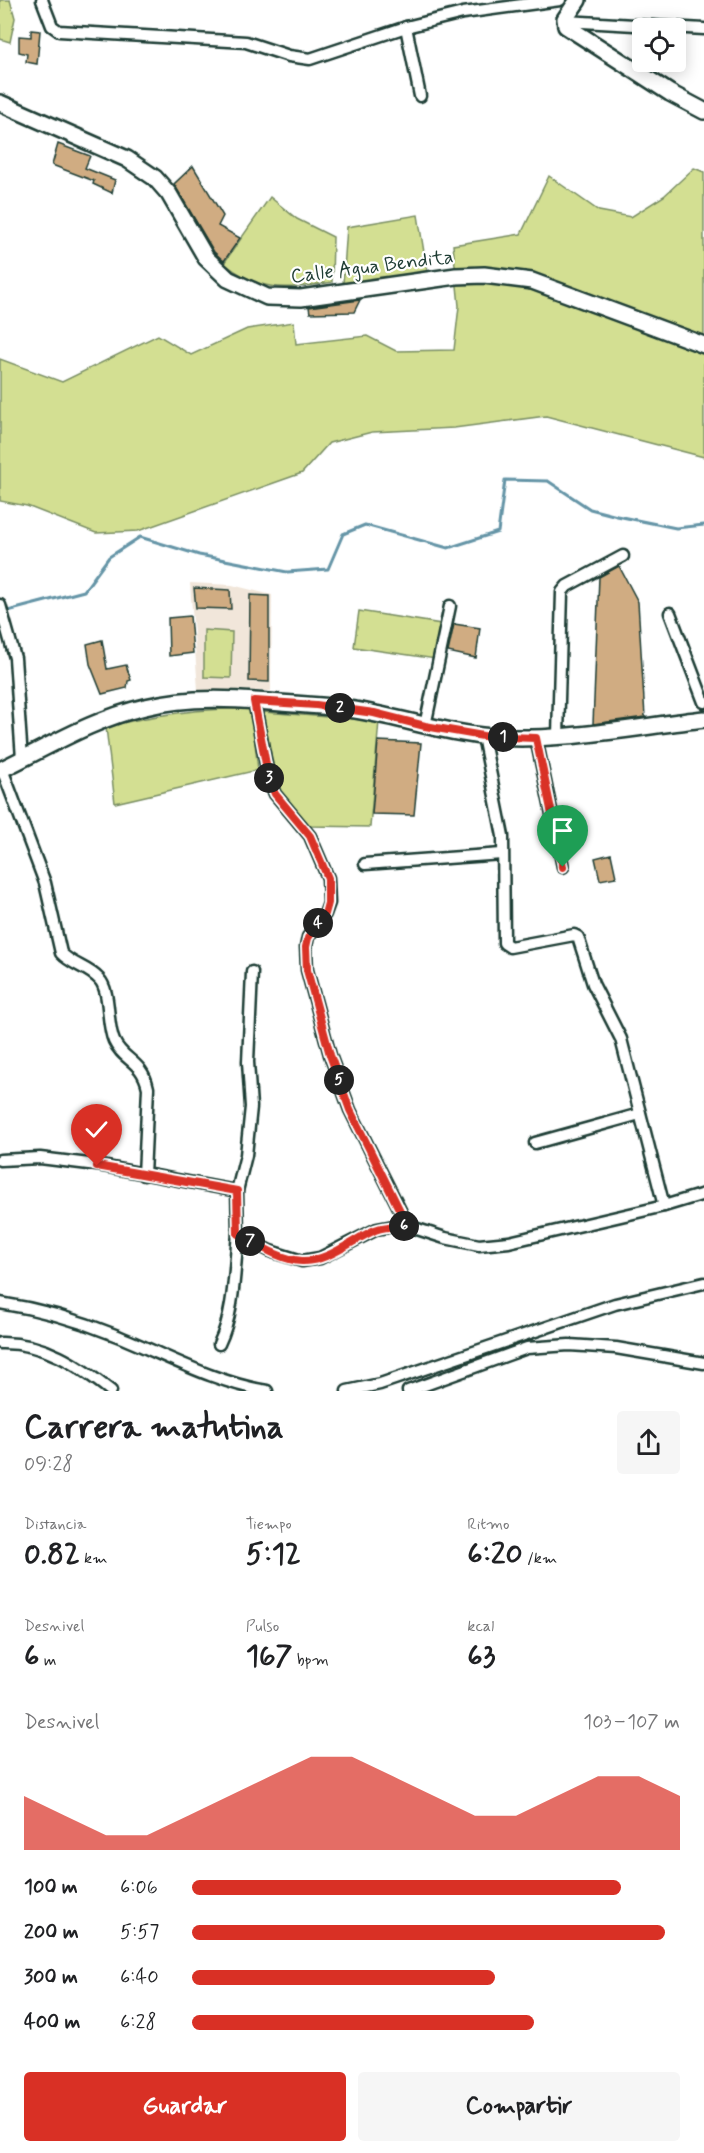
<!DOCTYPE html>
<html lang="es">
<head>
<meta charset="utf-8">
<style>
  body { margin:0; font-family:Mynerve,sans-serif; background:#f6f6f6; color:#202124; height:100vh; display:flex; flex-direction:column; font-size:22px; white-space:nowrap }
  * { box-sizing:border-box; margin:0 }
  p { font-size:20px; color:#757577 }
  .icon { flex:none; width:33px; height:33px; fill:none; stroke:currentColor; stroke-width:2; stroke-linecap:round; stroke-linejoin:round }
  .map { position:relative; height:1391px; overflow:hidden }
  .sheet { display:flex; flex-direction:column; background:#fff; flex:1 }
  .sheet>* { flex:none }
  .buttons { position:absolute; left:632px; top:18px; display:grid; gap:12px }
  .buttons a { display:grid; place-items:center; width:54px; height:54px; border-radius:6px; background:#fff; box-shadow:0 3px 15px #0003; font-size:30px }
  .pin { position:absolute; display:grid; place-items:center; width:51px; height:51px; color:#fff; margin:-62px -26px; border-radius:50% 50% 50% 0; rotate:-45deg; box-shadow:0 0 6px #0007 }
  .pin .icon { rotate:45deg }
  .km { position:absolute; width:30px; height:30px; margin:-15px; border-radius:50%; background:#222; color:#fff; font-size:16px; line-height:30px; text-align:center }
  .round { display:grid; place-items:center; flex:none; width:63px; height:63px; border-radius:6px; background:#f6f6f6 }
  .summary { display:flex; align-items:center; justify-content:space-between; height:102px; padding:0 24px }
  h1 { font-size:33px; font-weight:800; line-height:45px }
  .metrics { display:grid; grid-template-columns:repeat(3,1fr); gap:9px; height:102px; padding:6px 24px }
  .metrics div { display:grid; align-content:center }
  .metrics b { font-size:30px; font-weight:800 }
  .metrics small { font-size:16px; font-weight:400 }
  .metrics p { font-size:16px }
  .chart { height:168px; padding:12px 24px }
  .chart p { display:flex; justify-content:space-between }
  .chart svg { width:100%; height:108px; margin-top:6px; fill:#d93025; opacity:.7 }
  .button { display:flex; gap:12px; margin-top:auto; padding:12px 24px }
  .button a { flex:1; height:69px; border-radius:6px; background:#d93025; color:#fff; font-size:24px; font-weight:800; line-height:69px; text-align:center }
  .button a+a { background:#f6f6f6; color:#202124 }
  ul { padding:0 24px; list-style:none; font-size:20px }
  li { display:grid; grid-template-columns:96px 72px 1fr; align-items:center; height:45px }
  li i { height:15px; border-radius:8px; background:#d93025 }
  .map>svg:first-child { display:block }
  .built { fill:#f1e6da }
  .green { fill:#d3df92; stroke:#798e63; stroke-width:1.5 }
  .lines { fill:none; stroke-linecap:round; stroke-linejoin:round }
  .stream { stroke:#6595a7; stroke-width:3 }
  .building { fill:#d0ac82; stroke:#1f3d34; stroke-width:1.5 }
  .minor-casing { stroke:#1f3d34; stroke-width:15 }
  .secondary-casing { stroke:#1f3d34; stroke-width:20 }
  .minor { stroke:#fff; stroke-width:10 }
  .secondary { stroke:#fff; stroke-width:15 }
  .route-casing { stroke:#fff; stroke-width:12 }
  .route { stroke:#d93025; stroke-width:8 }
  .labels { text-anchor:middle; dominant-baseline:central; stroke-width:4.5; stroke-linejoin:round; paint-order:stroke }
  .street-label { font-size:20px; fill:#1f3d34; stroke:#fff }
</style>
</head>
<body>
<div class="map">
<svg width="704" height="1391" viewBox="0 0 704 1391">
  <rect width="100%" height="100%" fill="#fff"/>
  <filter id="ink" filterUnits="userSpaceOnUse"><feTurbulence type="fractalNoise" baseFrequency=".0167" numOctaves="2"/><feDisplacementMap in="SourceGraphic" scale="12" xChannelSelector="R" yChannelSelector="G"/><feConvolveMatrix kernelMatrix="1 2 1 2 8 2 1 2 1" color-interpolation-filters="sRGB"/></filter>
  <g filter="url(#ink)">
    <path class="built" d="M190 583 232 585 272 595 271 691 198 690Z"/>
    <g class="green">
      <path d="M0 0H10L15 18 10 42 0 39Z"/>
      <path d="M694 168 704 172V457L546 416 454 428 372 432 329 443 302 473 138 531 96 533 27 506 0 501V359L62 382 158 335 191 355 247 329 294 322 296 344 367 336 396 351 454 350 459 306 453 245 521 234 549 176 599 211 631 217 664 196Z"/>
      <path d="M270 197 297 219 333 237 332 282C285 289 263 294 224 263Z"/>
      <path d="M418 215 427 271 343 284 347 227Z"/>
      <path d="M359 611 441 624 436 659 354 647Z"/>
      <path d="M204 630 232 632 231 678 204 677Z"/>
      <path d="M251 708 258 770 115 803 106 727C156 714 199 709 251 708Z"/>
      <path d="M263 712 379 721 370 827 310 826 278 790Z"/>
    </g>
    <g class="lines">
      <path class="stream" d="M4 612 84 591 109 557 140 537 199 555 287 572 328 569 343 534 365 525 448 548 498 532 505 480 548 481 590 509 617 516 676 528 704 525"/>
    </g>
    <g class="building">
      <path d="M31 30 40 31 37 64 26 62 27 54 19 52V36L31 37Z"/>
      <path d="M58 144 90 156 85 168 115 180 112 193 93 184 94 181 52 165Z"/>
      <path d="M193 166 223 216 218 226 240 238 224 261 214 252 174 184Z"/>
      <path d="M360 300 354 312 310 313 309 307Z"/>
      <path d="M619 566 638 602 645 717 593 724 599 577Z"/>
      <path d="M194 588 230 590 231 609 196 608Z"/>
      <path d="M250 595 269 596V682L249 681Z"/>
      <path d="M190 616 193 653 169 656 168 618Z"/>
      <path d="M454 624 480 628 476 658 448 652Z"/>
      <path d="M102 640 107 669 126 665 131 680 128 681 127 688 102 694 90 664 87 644Z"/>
      <path d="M378 741 421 743 414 815 372 814Z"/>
      <path d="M611 854 616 877 600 880 595 858Z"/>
    </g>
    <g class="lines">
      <g class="minor-casing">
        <g id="minor">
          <path d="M42 0 52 26 59 31 246 42 289 56 310 59 406 27 463 13 560 0"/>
          <path d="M565 21 704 29"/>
          <path d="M406 27 420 96"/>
          <path d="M0 605 15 658 22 759"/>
          <path d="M670 613 704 702"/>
          <path d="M254 701 269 780 275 794 310 836 328 878 329 903 325 914 308 937 306 947 307 970 330 1055 350 1110 408 1226"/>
          <path d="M425 726 450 606"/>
          <path d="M483 736 503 836 504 943 510 947 574 935 578 937 593 984 621 1039 664 1206"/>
          <path d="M558 736 562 592 567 586 623 556"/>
          <path d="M536 738 563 867"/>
          <path d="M2 769 45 883 61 953C72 965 88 967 99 979 111 991 106 1023 114 1041 123 1061 142 1060 148 1088L144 1175"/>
          <path d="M365 864 502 854"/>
          <path d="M535 1143 640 1114"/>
          <path d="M0 1160 40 1158 97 1165 237 1191 238 1234 270 1251 302 1261 320 1258 377 1229 393 1226H408L445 1238 479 1245 509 1242 664 1206 704 1194"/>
          <path d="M237 1191 246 1155 251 1107 248 1062 252 972"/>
          <path d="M0 1303C39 1309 78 1320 115 1335 166 1355 213 1382 267 1391"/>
          <path d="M0 1343C44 1342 78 1365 111 1391"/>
          <path d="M219 1344C235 1311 234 1270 238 1234"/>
          <path d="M347 1391 380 1384 615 1304 704 1283"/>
          <path d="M408 1391 527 1348 569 1345 616 1348 704 1363"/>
        </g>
      </g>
      <g class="secondary-casing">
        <g id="secondary">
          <path d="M578 0 565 19 566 26 670 93 704 111"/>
          <path d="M0 103 127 159 155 178 169 194 206 258 228 279 267 297 301 298 456 276 484 275 532 281 704 345"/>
          <path d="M0 770C48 747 93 719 145 707 190 696 236 699 281 703 312 705 345 707 376 714 411 721 446 732 482 736 552 744 634 727 704 719"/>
        </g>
      </g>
      <use href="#minor" class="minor"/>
      <use href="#secondary" class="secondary"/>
    </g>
  </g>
  <g class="lines" filter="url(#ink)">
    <g class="route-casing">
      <path id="route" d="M97 1166 237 1191 238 1234C257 1244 280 1260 302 1261 328 1262 352 1240 375 1230 386 1226 397 1226 408 1227L350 1110 330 1055 307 970 306 947 308 938 325 914 328 903V878L310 836 275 794 269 780 254 701 316 705 374 713 425 726 483 736 536 738 563 867"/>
    </g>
    <use href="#route" class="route"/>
  </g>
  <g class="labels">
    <g class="street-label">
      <text transform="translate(372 267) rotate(-7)">Calle Agua Bendita</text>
    </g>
  </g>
</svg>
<div class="buttons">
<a><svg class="icon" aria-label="locate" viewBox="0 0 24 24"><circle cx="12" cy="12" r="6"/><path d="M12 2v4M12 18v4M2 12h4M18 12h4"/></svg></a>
</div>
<div class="pin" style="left:563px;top:867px;background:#1e9e55"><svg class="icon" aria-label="arrive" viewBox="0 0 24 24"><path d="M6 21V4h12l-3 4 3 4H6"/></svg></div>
<div class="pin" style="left:97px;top:1166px;background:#d93025"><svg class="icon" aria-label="check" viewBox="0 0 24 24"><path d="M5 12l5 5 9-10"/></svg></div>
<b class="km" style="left:503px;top:737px">1</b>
<b class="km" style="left:340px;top:708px">2</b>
<b class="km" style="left:269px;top:778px">3</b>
<b class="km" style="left:318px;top:923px">4</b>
<b class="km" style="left:339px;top:1080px">5</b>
<b class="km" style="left:404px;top:1226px">6</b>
<b class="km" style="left:250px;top:1241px">7</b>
</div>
<section class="sheet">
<div class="summary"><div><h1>Carrera matutina</h1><p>09:28</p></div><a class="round"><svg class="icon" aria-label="share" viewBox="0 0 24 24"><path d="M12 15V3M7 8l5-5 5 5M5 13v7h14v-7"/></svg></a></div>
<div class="metrics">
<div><p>Distancia</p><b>0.82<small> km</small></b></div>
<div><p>Tiempo</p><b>5:12</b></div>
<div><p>Ritmo</p><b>6:20<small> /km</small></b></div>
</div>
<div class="metrics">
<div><p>Desnivel</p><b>6<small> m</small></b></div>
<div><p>Pulso</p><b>167<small> bpm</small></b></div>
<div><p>kcal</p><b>63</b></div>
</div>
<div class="chart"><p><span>Desnivel</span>103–107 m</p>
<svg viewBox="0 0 160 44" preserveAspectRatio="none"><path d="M0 44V22L10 30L20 38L30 38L40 30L50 22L60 14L70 6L80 6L90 14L100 22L110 30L120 30L130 22L140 14L150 14L160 22V44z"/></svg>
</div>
<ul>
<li><b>100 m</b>6:06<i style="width:88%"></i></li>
<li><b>200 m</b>5:57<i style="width:97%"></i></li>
<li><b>300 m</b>6:40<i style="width:62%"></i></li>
<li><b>400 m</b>6:28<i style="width:70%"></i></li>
</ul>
<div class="button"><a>Guardar</a><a>Compartir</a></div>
</section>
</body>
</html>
